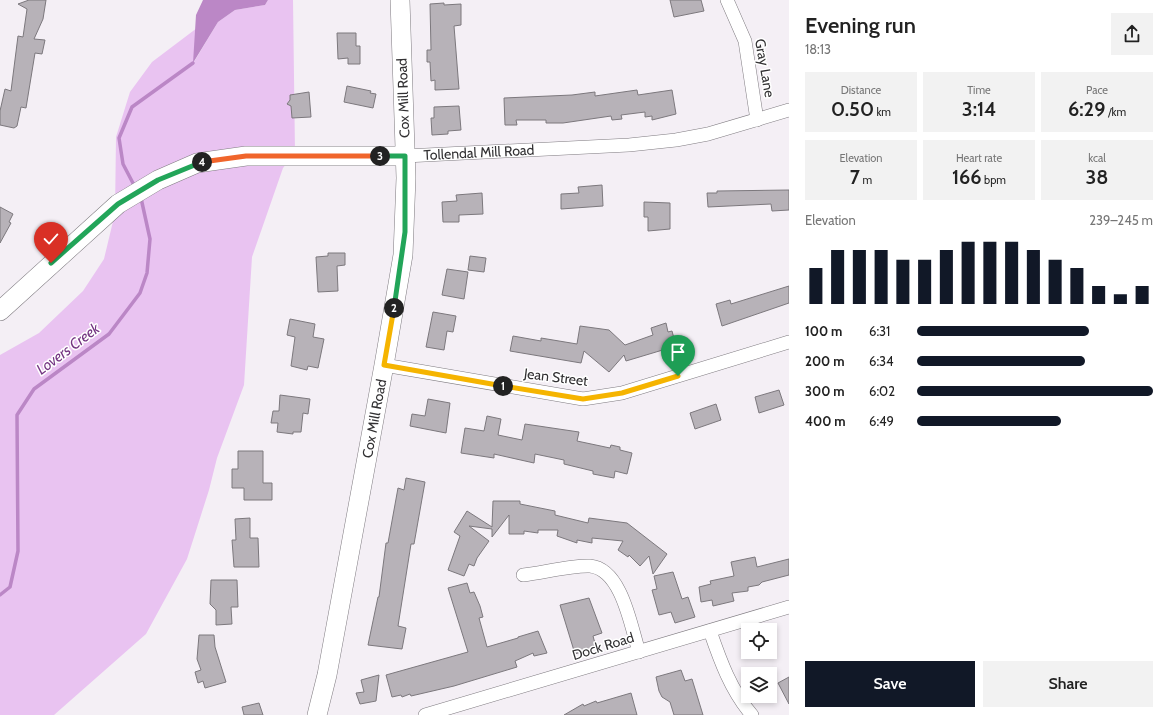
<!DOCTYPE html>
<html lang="en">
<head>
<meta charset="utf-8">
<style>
  body { margin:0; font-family:Cabin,sans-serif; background:#f2f2f2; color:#222; height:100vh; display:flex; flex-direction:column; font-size:15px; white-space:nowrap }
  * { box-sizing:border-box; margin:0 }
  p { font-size:13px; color:#767676 }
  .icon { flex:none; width:22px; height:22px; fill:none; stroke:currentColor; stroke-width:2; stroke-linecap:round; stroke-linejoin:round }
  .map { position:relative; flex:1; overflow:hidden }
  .drawer { display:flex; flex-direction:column; background:#fff; width:380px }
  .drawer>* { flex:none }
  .tools { position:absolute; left:741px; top:623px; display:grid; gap:8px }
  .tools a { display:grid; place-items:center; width:36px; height:36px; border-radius:0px; background:#fff; box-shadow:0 2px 6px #0003; font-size:20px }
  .pin { position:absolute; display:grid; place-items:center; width:34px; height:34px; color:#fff; margin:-41px -17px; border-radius:50% 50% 50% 0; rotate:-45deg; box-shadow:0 0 4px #0007 }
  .pin .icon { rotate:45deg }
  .km { position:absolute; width:20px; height:20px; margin:-10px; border-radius:50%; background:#222; color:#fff; font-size:11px; line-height:20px; text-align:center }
  .round { display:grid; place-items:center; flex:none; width:42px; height:42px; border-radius:0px; background:#f2f2f2 }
  .head { display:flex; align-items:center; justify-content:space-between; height:68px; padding:0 16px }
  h1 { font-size:22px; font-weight:600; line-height:30px }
  .metrics { display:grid; grid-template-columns:repeat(3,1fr); gap:6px; height:68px; padding:4px 16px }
  .metrics div { display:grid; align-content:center; border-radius:0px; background:#f2f2f2; text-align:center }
  .metrics b { font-size:20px; font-weight:600 }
  .metrics small { font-size:11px; font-weight:400 }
  .metrics p { font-size:11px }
  .chart { height:112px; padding:8px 16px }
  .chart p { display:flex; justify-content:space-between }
  .chart svg { width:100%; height:72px; margin-top:4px; stroke:#111827; stroke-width:6 }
  .button { display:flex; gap:8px; margin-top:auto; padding:8px 16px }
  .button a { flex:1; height:46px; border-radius:0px; background:#111827; color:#fff; font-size:16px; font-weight:600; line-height:46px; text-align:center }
  .button a+a { background:#f2f2f2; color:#222 }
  ul { padding:0 16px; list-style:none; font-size:13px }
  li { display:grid; grid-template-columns:64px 48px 1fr; align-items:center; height:30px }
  li i { height:10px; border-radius:5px; background:#111827 }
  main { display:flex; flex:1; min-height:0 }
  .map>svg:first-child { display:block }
  .green { fill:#e9c3f1 }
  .water { fill:#bb87c6 }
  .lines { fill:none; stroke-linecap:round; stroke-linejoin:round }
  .stream { stroke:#bb87c6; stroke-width:3.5 }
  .building { fill:#b7b2b8; stroke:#7c787d }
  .street-casing { stroke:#7f7b80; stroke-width:14 }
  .secondary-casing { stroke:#7f7b80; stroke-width:20 }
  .street { stroke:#fff; stroke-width:13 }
  .secondary { stroke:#fff; stroke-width:19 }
  .split-1-casing { stroke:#fff; stroke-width:8 }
  .split-2-casing { stroke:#fff; stroke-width:8 }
  .split-3-casing { stroke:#fff; stroke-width:8 }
  .split-4-casing { stroke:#fff; stroke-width:8 }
  .split-5-casing { stroke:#fff; stroke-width:8 }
  .split-1 { stroke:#f5b400; stroke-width:5 }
  .split-2 { stroke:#f5b400; stroke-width:5 }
  .split-3 { stroke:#22a559; stroke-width:5 }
  .split-4 { stroke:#f0652b; stroke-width:5 }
  .split-5 { stroke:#22a559; stroke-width:5 }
  .labels { text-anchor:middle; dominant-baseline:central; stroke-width:3; stroke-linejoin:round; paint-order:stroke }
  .street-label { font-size:14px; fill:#323133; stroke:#fff }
  .water-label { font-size:15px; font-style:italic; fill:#743582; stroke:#fff }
</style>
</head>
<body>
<main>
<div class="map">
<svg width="789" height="715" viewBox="0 0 789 715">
  <rect width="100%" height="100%" fill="#f4eff5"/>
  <path class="green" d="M268 0H293L295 153 283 168 252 257 244 385 217 458 209 490 187 559 146 634 54 715H0V355L39 333 83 291 104 259 115 213 116 137 130 92 152 62 197 28 194 62 218 22 235 10 265 5Z"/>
  <path class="water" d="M203 0H268L265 5 235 10 218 22 193 63 196 15Z"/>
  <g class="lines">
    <g class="stream">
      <path d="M135 187 123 164 119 138 132 107 193 63"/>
      <path d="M0 595 10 587 18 551 17 415 34 389 109 334 140 293 147 273 150 239 141 198"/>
    </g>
  </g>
  <g class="building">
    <path d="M29 0H46L43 19 34 39 45 40 42 54 35 53 26 108 21 107 17 126 14 128 0 125V111L5 89 11 91 18 36 23 37 27 9 18 4Z"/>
    <path d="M670 0H701L704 11 674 17Z"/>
    <path d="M444 3V5L461 4V25L454 26 459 89 435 90V80L431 81 430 62H427V50H431L430 4Z"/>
    <path d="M337 33H356V46H360V64H348V58L338 59Z"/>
    <path d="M347 86 371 91 370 93 376 94 373 108 344 102Z"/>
    <path d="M637 90 638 95 672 90 676 114 652 120V116L645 117V112L621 115 622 119 612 120 611 116 563 123H546V120H516L517 125H505L504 98 572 95 595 92V96Z"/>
    <path d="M309 92 311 117 292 118 291 106 287 104 290 100V95Z"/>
    <path d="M459 106 461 130 448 131V134L432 135 431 118H434V107Z"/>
    <path d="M602 185 603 206 561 209V194L579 193 578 187Z"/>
    <path d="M789 190V210L772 211 771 204 708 207 707 193H717V191Z"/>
    <path d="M482 193 483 214 459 215V222H443L442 202 457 201 456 195Z"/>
    <path d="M644 202 670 203V229L648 231V217H644Z"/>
    <path d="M0 207 13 214 9 222 11 223 0 243Z"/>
    <path d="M328 253H345V265L337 266 338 291 318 292 316 257 328 256Z"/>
    <path d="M470 256 486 258 484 272 468 270Z"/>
    <path d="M447 269 468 272 464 299 442 295Z"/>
    <path d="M789 286V303L722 326 716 304 730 300 731 304Z"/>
    <path d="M433 312 456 316 453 332 447 331 444 350 426 347Z"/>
    <path d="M290 319 315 324 313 337 324 339 318 368 308 366 307 370 291 366 295 337 287 335Z"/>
    <path d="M666 323 668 332 672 331 676 346 626 361 624 355 609 372 584 351 581 363 510 351 513 336 541 341V338L577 344 580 326 609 330 625 345 653 335 651 328Z"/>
    <path d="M779 390 784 405 759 413 755 397Z"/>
    <path d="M280 395 310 399 308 414 303 413 301 432H293V434L277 432 278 423H271L273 411H279Z"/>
    <path d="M428 399 450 403 446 433 410 426 412 414 425 416Z"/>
    <path d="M716 404 721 420 695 429 690 413Z"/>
    <path d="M487 416 501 419 498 435 522 440 525 424 579 432 577 441 610 448 611 445 620 447V450L632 453 627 474 615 471 614 478 593 474V471L564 464V460L535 454 534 463 494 454V458L461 453 465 428 484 431Z"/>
    <path d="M238 451H263V483H272V500H244V488H232V469H238Z"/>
    <path d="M406 478 425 482 414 544H411L398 626 406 628 402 649 368 645 378 597H379L386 543H388L398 488 404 490Z"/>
    <path d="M493 501H520V504L555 511V515L588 523 589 518 627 523 667 554 653 574 649 556 640 566 629 555 628 557 618 550 623 541 592 538V543L577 540V543L557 536 558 530H538V533L524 531V534H509V515L492 537V529L469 526 489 541 477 558 474 566 469 564 464 576 448 570 460 536 454 532 467 511 492 527Z"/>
    <path d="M250 518V538H258L259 567H234L232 540H236L235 519Z"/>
    <path d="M755 557 757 567 789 559V575L762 582 759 585 748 587V591L732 593 734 601 713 606 712 600 701 602 699 587 711 584 710 581 734 576 731 562Z"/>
    <path d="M673 572 682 599 688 597 695 617 675 623 671 612 659 615 652 590 657 589 654 576Z"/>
    <path d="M211 580H237L238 607H231L232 624 216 625V610L210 604Z"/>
    <path d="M467 583 470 593 474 592 480 606 483 617 479 618 487 647 518 638V637L538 631 547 653 534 656 533 653 515 661 517 667 454 686 411 696 410 694 402 697 401 695 392 697 386 675 468 652 448 588Z"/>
    <path d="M589 598 602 633 593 636 596 647 575 654 560 605Z"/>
    <path d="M199 635H214L215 647 226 682 205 688 203 681 198 683 195 672 201 670 197 659Z"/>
    <path d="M681 670 685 681 692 679 703 715H674L670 702 662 697 659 691 656 677Z"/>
    <path d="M379 675 376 701 360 704 356 693 364 692 361 680Z"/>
    <path d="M789 677V704L778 683Z"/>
    <path d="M631 693 637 715H564L583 704 584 706 596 701 597 703Z"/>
    <path d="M259 703 263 715H244L242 707Z"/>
  </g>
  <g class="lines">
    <g class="street-casing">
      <g id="street">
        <path d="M727 0 745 41 757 120"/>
        <path id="s1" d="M405 156 629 145 676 140 708 134 789 110"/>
        <path d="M384 365 583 399 622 393 789 342"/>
        <path d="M523 575C542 573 572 565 590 566 622 569 631 627 639 652"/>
        <path d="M710 631C720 660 731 691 752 715"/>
        <path d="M425 715 789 607"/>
      </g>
    </g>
    <g class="secondary-casing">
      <g id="secondary">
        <path d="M0 311 118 204 158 180 197 163 246 156H405"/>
        <path id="s2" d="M317 715 327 675 384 365 403 255 406 178 400 0"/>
      </g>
    </g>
    <use href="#street" class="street"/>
    <use href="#secondary" class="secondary"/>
  </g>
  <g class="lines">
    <g class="split-1-casing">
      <path id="split-1" d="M503 386 583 399 622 393 678 376"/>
    </g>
    <g class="split-2-casing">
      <path id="split-2" d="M394 308 384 365 503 386"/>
    </g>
    <g class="split-3-casing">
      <path id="split-3" d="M380 156H405V232L394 308"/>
    </g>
    <g class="split-4-casing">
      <path id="split-4" d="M202 162 246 156H380"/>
    </g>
    <g class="split-5-casing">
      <path id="split-5" d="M51 263 118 204 158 180 202 162"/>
    </g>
    <use href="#split-1" class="split-1"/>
    <use href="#split-2" class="split-2"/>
    <use href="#split-3" class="split-3"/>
    <use href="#split-4" class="split-4"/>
    <use href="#split-5" class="split-5"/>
  </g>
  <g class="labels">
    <g class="street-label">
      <text transform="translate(765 68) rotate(80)">Gray Lane</text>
      <text transform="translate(403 98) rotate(-92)">Cox Mill Road</text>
      <text stroke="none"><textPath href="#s1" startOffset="74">Tollendal Mill Road</textPath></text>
      <text transform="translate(556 377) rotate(7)">Jean Street</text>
      <text stroke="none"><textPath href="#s2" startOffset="302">Cox Mill Road</textPath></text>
      <text transform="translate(603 646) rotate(-17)">Dock Road</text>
    </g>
    <g class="water-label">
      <text transform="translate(68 349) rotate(-37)">Lovers Creek</text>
    </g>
  </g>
</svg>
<div class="tools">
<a><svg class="icon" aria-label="locate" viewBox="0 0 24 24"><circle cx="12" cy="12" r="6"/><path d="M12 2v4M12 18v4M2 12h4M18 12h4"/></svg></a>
<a><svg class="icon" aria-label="layers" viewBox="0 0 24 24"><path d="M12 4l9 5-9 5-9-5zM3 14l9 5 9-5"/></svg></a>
</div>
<div class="pin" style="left:678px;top:376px;background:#1e9e55"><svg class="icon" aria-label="arrive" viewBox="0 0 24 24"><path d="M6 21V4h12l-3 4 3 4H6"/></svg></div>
<div class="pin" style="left:51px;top:263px;background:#d93025"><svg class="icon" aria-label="check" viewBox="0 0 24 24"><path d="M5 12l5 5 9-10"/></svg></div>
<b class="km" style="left:503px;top:386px">1</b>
<b class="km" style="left:394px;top:308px">2</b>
<b class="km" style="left:380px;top:156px">3</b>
<b class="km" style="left:202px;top:162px">4</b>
</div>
<section class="drawer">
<div class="head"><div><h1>Evening run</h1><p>18:13</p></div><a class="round"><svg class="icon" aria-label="share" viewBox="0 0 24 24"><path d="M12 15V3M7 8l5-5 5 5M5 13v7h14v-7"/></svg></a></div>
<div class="metrics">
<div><p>Distance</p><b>0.50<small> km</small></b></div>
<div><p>Time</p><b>3:14</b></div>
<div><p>Pace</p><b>6:29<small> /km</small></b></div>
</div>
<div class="metrics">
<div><p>Elevation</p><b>7<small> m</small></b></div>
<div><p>Heart rate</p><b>166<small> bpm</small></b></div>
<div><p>kcal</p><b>38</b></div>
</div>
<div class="chart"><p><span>Elevation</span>239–245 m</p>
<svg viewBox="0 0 160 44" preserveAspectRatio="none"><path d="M5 44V22M15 44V11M25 44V11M35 44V11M45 44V17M55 44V17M65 44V11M75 44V6M85 44V6M95 44V6M105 44V11M115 44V17M125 44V22M135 44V33M145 44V38M155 44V33"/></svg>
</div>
<ul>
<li><b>100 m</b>6:31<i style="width:73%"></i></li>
<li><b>200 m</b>6:34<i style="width:71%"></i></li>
<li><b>300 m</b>6:02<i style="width:100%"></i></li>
<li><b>400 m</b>6:49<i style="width:61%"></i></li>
</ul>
<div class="button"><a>Save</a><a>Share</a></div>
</section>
</main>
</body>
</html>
